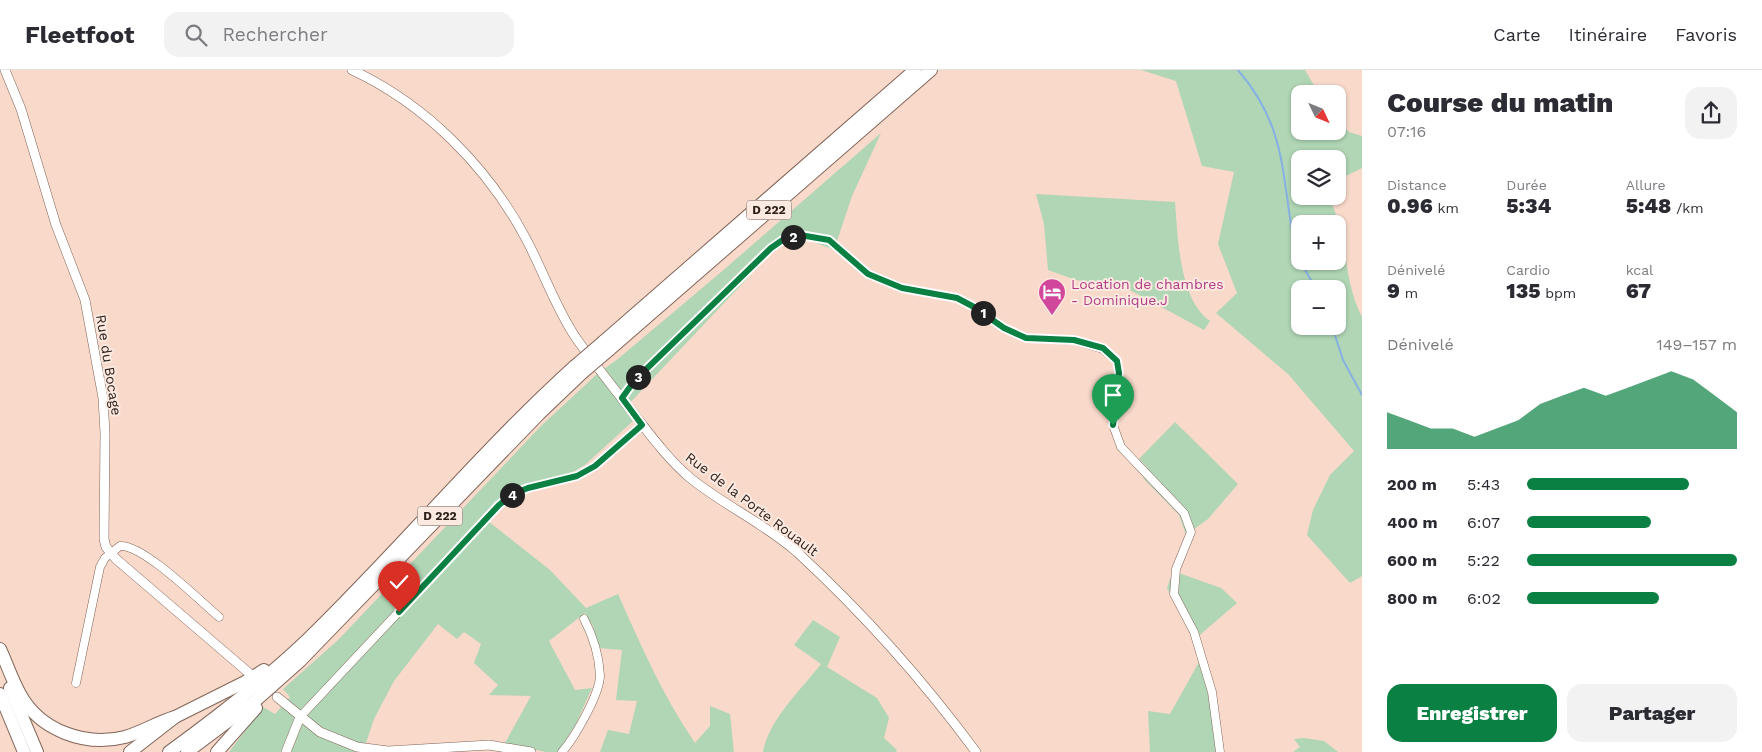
<!DOCTYPE html>
<html lang="fr">
<head>
<meta charset="utf-8">
<style>
  body { margin:0; font-family:"Work Sans",sans-serif; background:#f2f2f3; color:#2b2b33; height:100vh; display:flex; flex-direction:column; font-size:19px; white-space:nowrap }
  * { box-sizing:border-box; margin:0 }
  p { font-size:16px; color:#7c7c81 }
  .icon { flex:none; width:28px; height:28px; fill:none; stroke:currentColor; stroke-width:2; stroke-linecap:round; stroke-linejoin:round }
  .map { position:relative; flex:1; overflow:hidden }
  .drawer { display:flex; flex-direction:column; background:#fff; width:400px }
  .drawer>* { flex:none }
  .needle { width:32px; rotate:133deg }
  .buttons { position:absolute; left:1291px; top:15px; display:grid; gap:10px }
  .buttons a { display:grid; place-items:center; width:55px; height:55px; border-radius:10px; background:#fff; box-shadow:0 1px 4px #0004; font-size:25px }
  .pin { position:absolute; display:grid; place-items:center; width:42px; height:42px; color:#fff; margin:-51px -21px; border-radius:50% 50% 50% 0; rotate:-45deg; box-shadow:0 0 5px #0007 }
  .pin .icon { rotate:45deg }
  .km { position:absolute; width:25px; height:25px; margin:-12px; border-radius:50%; background:#222; color:#fff; font-size:14px; line-height:25px; text-align:center }
  .round { display:grid; place-items:center; flex:none; width:52px; height:52px; border-radius:15px; background:#f2f2f3 }
  .summary { display:flex; align-items:center; justify-content:space-between; height:85px; padding:0 25px }
  h1 { font-size:28px; font-weight:800; line-height:38px }
  .metrics { display:grid; grid-template-columns:repeat(3,1fr); gap:8px; height:85px; padding:5px 25px }
  .metrics div { display:grid; align-content:center }
  .metrics b { font-size:21px; font-weight:800 }
  .metrics small { font-size:14px; font-weight:400 }
  .metrics p { font-size:14px }
  .chart { height:140px; padding:10px 25px }
  .chart p { display:flex; justify-content:space-between }
  .chart svg { width:100%; height:90px; margin-top:5px; fill:#0b8043; opacity:.7 }
  .button { display:flex; gap:10px; margin-top:auto; padding:10px 25px }
  .button a { flex:1; height:58px; border-radius:15px; background:#0b8043; color:#fff; font-size:20px; font-weight:800; line-height:58px; text-align:center }
  .button a+a { background:#f2f2f3; color:#2b2b33 }
  ul { padding:0 25px; list-style:none; font-size:16px }
  li { display:grid; grid-template-columns:80px 60px 1fr; align-items:center; height:38px }
  li i { height:12px; border-radius:6px; background:#0b8043 }
  header { display:flex; align-items:center; gap:30px; box-sizing:border-box; height:70px; padding:0 25px; background:#fff; border-bottom:1px solid #e1e1e2 }
  header strong { font-size:24px }
  nav { display:flex; gap:28px; margin-inline-start:auto; font-size:18px }
  .search { width:350px; height:45px; background:#f2f2f3; display:flex; align-items:center; gap:12px; box-sizing:border-box; padding:0 18px; border-radius:15px; color:#7c7c81; font-size:19px }
  main { display:flex; flex:1; min-height:0 }
  .map>svg:first-child { display:block }
  .green { fill:#b0d6b5; fill-rule:evenodd }
  .lines { fill:none; stroke-linecap:round; stroke-linejoin:round }
  .stream { stroke:#87b0e3; stroke-width:2 }
  .minor-casing { stroke:#816659; stroke-width:9 }
  .tertiary-casing { stroke:#816659; stroke-width:10 }
  .trunk-casing { stroke:#816659; stroke-width:14 }
  .minor { stroke:#fff; stroke-width:8 }
  .tertiary { stroke:#fff; stroke-width:9 }
  .trunk { stroke:#fff; stroke-width:12 }
  .trunk-bridge-casing { stroke:#816659; stroke-width:14; stroke-linecap:butt }
  .trunk-bridge { stroke:#fff; stroke-width:12 }
  .route-casing { stroke:#fff; stroke-width:10 }
  .route { stroke:#0b8043; stroke-width:6 }
  .labels { text-anchor:middle; dominant-baseline:central; stroke-width:4; stroke-linejoin:round; paint-order:stroke }
  .shield { fill:#fce9e0; stroke:#695b55; stroke-width:1 }
  .shield-label { font-size:12px; font-weight:bold; fill:#2a1e19 }
  .hotel-label { font-size:14px; fill:#b23c85; stroke:#fce9e0; text-anchor:start }
  .street-label { font-size:14px; fill:#2a1e19; stroke:#fce9e0 }
</style>
</head>
<body>
<header>
<strong>Fleetfoot</strong>
<div class="search"><svg class="icon" aria-label="search" viewBox="0 0 24 24"><circle cx="10" cy="10" r="6"/><path d="M15 15l6 6"/></svg>Rechercher</div>
<nav><a>Carte</a><a>Itinéraire</a><a>Favoris</a></nav>
</header>
<main>
<div class="map">
<svg width="1362" height="682" viewBox="0 0 1362 682">
  <rect width="100%" height="100%" fill="#f8d9ca"/>
  <g class="green">
    <path d="M1141 0H1305L1319 24H1300V61H1338V50L1349 62 1362 66V98L1338 110V89H1300V126H1328C1349 165 1342 209 1362 247V506L1350 513 1307 465 1313 440 1330 405 1354 381 1288 304 1216 243 1237 223 1218 174 1234 102 1202 96 1176 11ZM1300 154H1338V191H1300ZM1300 219H1338V256H1300Z"/>
    <path d="M881 63 852 126 834 180C808 170 801 165 775 179L624 339 633 351 586 394 570 404 525 414 488 451 550 500 586 538 618 524C641 576 663 626 695 673L710 656V636L730 644 734 682H600L608 660 629 664 637 631 616 630 622 580 599 578 593 556 585 543 549 571 575 620 592 618 576 654 558 682H546L505 673 531 626 489 625 498 615 474 593 481 574 464 562 457 569 438 554 394 611 374 649 363 682H229L263 637 275 644 290 627 283 619 338 570 541 356 596 305 619 288 720 203Z"/>
    <path d="M1036 124 1175 132C1178 168 1179 229 1210 251L1204 260 1128 219 1076 210 1048 200 1044 154Z"/>
    <path d="M1175 352 1238 414 1208 449 1186 465 1179 445 1143 408 1148 398 1139 389Z"/>
    <path d="M1173 501 1221 518 1237 533 1194 570 1167 518Z"/>
    <path d="M813 550 840 567 827 597 877 628 889 648 884 668 897 680 896 682H763C769 649 802 619 821 594L794 575Z"/>
    <path d="M1199 592 1211 634 1216 682H1150L1148 641 1170 644Z"/>
    <path d="M1304 668 1324 671 1338 682H1293L1300 677 1294 669Z"/>
  </g>
  <g class="lines">
    <g class="stream">
      <path d="M1238 0C1288 58 1281 107 1295 178L1300 191"/>
      <path d="M1300 191 1316 219"/>
      <path d="M1332 256 1343 290 1362 325"/>
    </g>
    <g class="minor-casing">
      <g id="minor">
        <path d="M622 328 635 310 771 178 784 169 800 165 829 170 868 204 902 218 957 228 974 237 1004 258 1026 268 1074 270 1103 279 1117 291 1119 303 1113 355 1121 377 1184 443 1191 462 1176 499 1174 524 1194 562 1212 622 1220 682"/>
        <path d="M76 613 100 497 105 488 120 476C143 474 200 531 219 547"/>
        <path d="M300 647 499 435 513 424 528 418 577 406 595 396 642 355"/>
        <path d="M562 682C575 667 600 624 600 605 599 585 593 566 584 549"/>
      </g>
    </g>
    <g class="tertiary-casing">
      <g id="tertiary">
        <path d="M5 0 21 39 56 155 85 230 103 328 105 363 104 469 106 477 116 489 249 603"/>
        <path d="M352 0C425 34 487 96 525 167 543 200 555 237 576 268 593 292 612 316 630 339 649 363 666 387 689 407 723 435 764 453 797 482 863 543 923 610 976 682"/>
        <path d="M277 627 320 662 357 677 388 681 489 675 531 682"/>
        <path d="M286 682 300 647"/>
      </g>
    </g>
    <g class="trunk-casing">
      <g id="trunk">
        <path d="M603 272 915 0"/>
        <path d="M609 280 931 0"/>
        <path d="M0 579C7 594 12 610 20 624 40 661 86 677 125 667 142 662 158 652 175 647"/>
        <path d="M10 618 37 682"/>
        <path d="M0 624 24 682"/>
        <path d="M130 682 175 647 245 612 264 600"/>
        <path d="M169 682C217 647 264 611 307 570 399 481 480 382 575 296"/>
        <path d="M187 682 255 631 300 591 539 344 582 303"/>
        <path d="M217 682 256 638"/>
      </g>
    </g>
    <use href="#minor" class="minor"/>
    <use href="#tertiary" class="tertiary"/>
    <use href="#trunk" class="trunk"/>
    <g class="trunk-bridge-casing">
      <g id="trunk-bridge">
        <path d="M575 296 603 272"/>
        <path d="M582 303 609 280"/>
      </g>
    </g>
    <use href="#trunk-bridge" class="trunk-bridge"/>
  </g>
  <g class="lines">
    <g class="route-casing">
      <path id="route" d="M399 542 499 435 513 424 528 418 577 406 595 396 642 355 622 328 635 310 771 178 784 169 800 165 829 170 868 204 902 218 957 228 974 237 1004 258 1026 268 1074 270 1103 278 1117 291 1119 303 1113 355"/>
    </g>
    <use href="#route" class="route"/>
  </g>
  <defs>
    <g id="hotel-pin" transform="scale(1.4375)"><path d="M0 17L-7.5 6A9.5 9.5 0 1 1 7.5 6Z" fill="#d1479c" stroke="#fce9e0"/><path d="M-6-4.5h1.5V1H6V5H4.5V3h-9V5H-6ZM-4 0a1.8 1.8 0 1 1 3.6 0ZM.5 0V-2.5h3Q6-2.5 6 0Z" fill="#fff"/></g>
  </defs>
  <g fill-rule="evenodd">
    <use href="#hotel-pin" x="1052" y="222"/>
  </g>
  <g class="labels">
    <g class="shield">
      <rect x="746.5" y="130.5" width="45" height="19" rx="4"/>
      <rect x="417.5" y="436.5" width="45" height="19" rx="4"/>
    </g>
    <g class="shield-label">
      <text x="769" y="140">D 222</text>
      <text x="440" y="446">D 222</text>
    </g>
    <g class="hotel-label">
      <text x="1071" y="214">Location de chambres<tspan x="1071" dy="16">- Dominique.J</tspan></text>
    </g>
    <g class="street-label">
      <text transform="translate(109 295) rotate(81)">Rue du Bocage</text>
      <text transform="translate(752 434) rotate(37)">Rue de la Porte Rouault</text>
    </g>
  </g>
</svg>
<div class="buttons">
<a><svg class="needle" viewBox="-14 -14 28 28"><path d="M0-13l5 13h-10z" fill="#e53935"/><path d="M0 13l5-13h-10z" fill="#7c7c81"/></svg></a>
<a><svg class="icon" aria-label="layers" viewBox="0 0 24 24"><path d="M12 4l9 5-9 5-9-5zM3 14l9 5 9-5"/></svg></a>
<a>+</a>
<a>−</a>
</div>
<div class="pin" style="left:1113px;top:355px;background:#1e9e55"><svg class="icon" aria-label="arrive" viewBox="0 0 24 24"><path d="M6 21V4h12l-3 4 3 4H6"/></svg></div>
<div class="pin" style="left:399px;top:542px;background:#d93025"><svg class="icon" aria-label="check" viewBox="0 0 24 24"><path d="M5 12l5 5 9-10"/></svg></div>
<b class="km" style="left:983px;top:243px">1</b>
<b class="km" style="left:793px;top:167px">2</b>
<b class="km" style="left:638px;top:307px">3</b>
<b class="km" style="left:512px;top:425px">4</b>
</div>
<section class="drawer">
<div class="summary"><div><h1>Course du matin</h1><p>07:16</p></div><a class="round"><svg class="icon" aria-label="share" viewBox="0 0 24 24"><path d="M12 15V3M7 8l5-5 5 5M5 13v7h14v-7"/></svg></a></div>
<div class="metrics">
<div><p>Distance</p><b>0.96<small> km</small></b></div>
<div><p>Durée</p><b>5:34</b></div>
<div><p>Allure</p><b>5:48<small> /km</small></b></div>
</div>
<div class="metrics">
<div><p>Dénivelé</p><b>9<small> m</small></b></div>
<div><p>Cardio</p><b>135<small> bpm</small></b></div>
<div><p>kcal</p><b>67</b></div>
</div>
<div class="chart"><p><span>Dénivelé</span>149–157 m</p>
<svg viewBox="0 0 160 44" preserveAspectRatio="none"><path d="M0 44V26L10 30L20 34L30 34L40 38L50 34L60 30L70 22L80 18L90 14L100 18L110 14L120 10L130 6L140 10L150 18L160 26V44z"/></svg>
</div>
<ul>
<li><b>200 m</b>5:43<i style="width:77%"></i></li>
<li><b>400 m</b>6:07<i style="width:59%"></i></li>
<li><b>600 m</b>5:22<i style="width:100%"></i></li>
<li><b>800 m</b>6:02<i style="width:63%"></i></li>
</ul>
<div class="button"><a>Enregistrer</a><a>Partager</a></div>
</section>
</main>
</body>
</html>
